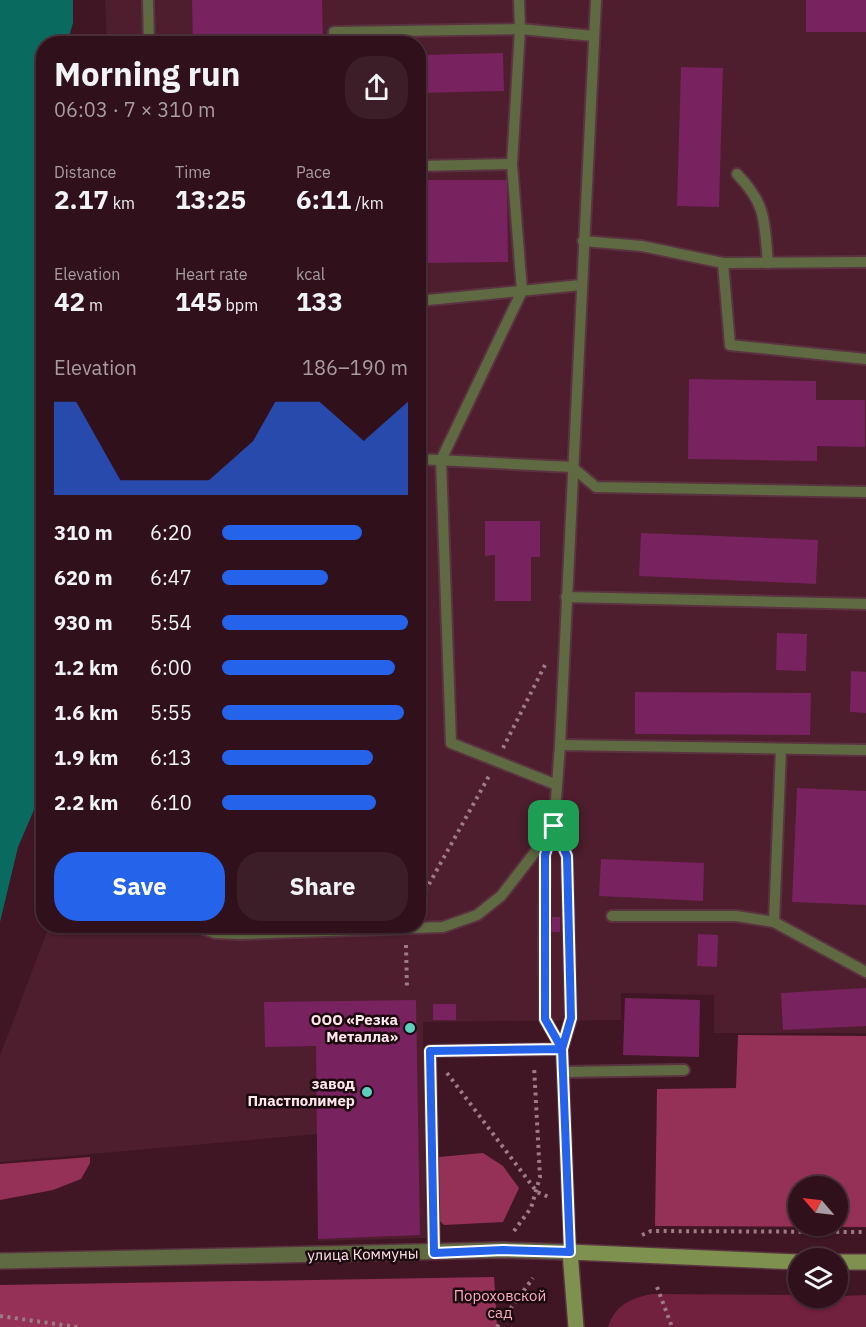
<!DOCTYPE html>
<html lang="en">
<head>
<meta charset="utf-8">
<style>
  body { margin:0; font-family:"IBM Plex Sans",sans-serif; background:#3c1e28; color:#f1f3f6; height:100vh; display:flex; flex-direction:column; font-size:22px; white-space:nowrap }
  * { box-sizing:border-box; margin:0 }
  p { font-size:20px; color:#a89da3 }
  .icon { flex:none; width:33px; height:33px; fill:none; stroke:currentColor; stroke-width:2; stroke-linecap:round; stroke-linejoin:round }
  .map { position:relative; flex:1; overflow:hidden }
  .side { position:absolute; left:36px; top:36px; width:390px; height:897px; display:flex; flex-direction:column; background:#30101b; border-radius:24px; box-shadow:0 2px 4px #0004,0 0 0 2px #4b303a }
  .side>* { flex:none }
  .needle { width:39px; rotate:298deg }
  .tools { position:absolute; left:788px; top:1176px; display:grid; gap:12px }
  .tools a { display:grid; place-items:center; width:60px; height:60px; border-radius:50%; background:#30101b; box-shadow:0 2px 4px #0004,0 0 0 2px #4b303a; font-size:30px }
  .pin { position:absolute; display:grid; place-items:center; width:51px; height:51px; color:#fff; margin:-26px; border-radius:12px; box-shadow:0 3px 9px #0006 }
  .round { display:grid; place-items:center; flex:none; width:63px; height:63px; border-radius:24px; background:#3c1e28 }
  .headline { display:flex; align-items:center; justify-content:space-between; height:102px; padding:0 18px }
  h1 { font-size:33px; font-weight:700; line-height:45px }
  .stats { display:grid; grid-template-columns:repeat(3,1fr); gap:9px; height:102px; padding:6px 18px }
  .stats div { display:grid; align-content:center }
  .stats b { font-size:26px; font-weight:700 }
  .stats small { font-size:16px; font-weight:400 }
  .stats p { font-size:16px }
  .chart { height:168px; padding:12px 18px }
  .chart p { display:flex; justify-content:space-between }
  .chart svg { width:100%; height:108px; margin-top:6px; fill:#2563eb; opacity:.7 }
  .action { display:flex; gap:12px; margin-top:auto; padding:12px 18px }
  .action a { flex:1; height:69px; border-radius:24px; background:#2563eb; color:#fff; font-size:24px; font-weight:700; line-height:69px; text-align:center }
  .action a+a { background:#3c1e28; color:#f1f3f6 }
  ul { padding:0 18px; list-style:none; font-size:20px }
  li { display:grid; grid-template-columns:96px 72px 1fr; align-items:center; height:45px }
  li i { height:15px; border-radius:8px; background:#2563eb }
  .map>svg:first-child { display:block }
  .built { fill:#4e1d2e }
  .green { fill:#71203e }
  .forest { fill:#953156; fill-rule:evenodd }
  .water { fill:#096b5f }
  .building { fill:#78225f }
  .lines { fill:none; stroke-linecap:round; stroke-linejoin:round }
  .service-casing { stroke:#5b3340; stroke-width:14 }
  .tertiary-casing { stroke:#5b3340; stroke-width:18 }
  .secondary-casing { stroke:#5b3340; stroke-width:18 }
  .path { stroke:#9d7c86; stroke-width:4; stroke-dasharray:3 4.5; stroke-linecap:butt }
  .service { stroke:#5f6a42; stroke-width:10 }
  .tertiary { stroke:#5f6a42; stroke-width:15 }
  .secondary { stroke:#7f914e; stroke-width:15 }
  .route-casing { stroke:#fff; stroke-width:12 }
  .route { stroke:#2563eb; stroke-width:8 }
  .poi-dot { fill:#5bcebc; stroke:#1b090e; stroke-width:2 }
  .labels { text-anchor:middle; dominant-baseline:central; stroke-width:5; stroke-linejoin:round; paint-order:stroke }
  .poi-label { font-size:15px; font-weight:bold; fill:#ffe7ed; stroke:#1b090e; text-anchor:end }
  .street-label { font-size:15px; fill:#ffe7ed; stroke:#1b090e }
  .park-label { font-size:15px; fill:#fdabc1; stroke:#1b090e }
</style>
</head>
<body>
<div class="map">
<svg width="866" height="1327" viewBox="0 0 866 1327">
  <rect width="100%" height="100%" fill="#401624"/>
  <path class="built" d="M105 0H866V1033H714V995L621 993V1020L423 1022 426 1238 318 1241 317 1134 0 1162V1056L49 926H418V44L107 43Z"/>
  <path class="green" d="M652 1294 798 1295V1298L866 1295V1327H608C615 1305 631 1298 652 1294Z"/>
  <g class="forest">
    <path d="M738 1035 866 1036V1227L655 1226 657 1089 736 1088ZM837 1186V1226H798V1186Z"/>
    <path d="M483 1153 503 1166 519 1188 503 1222 444 1225 437 1218 439 1157Z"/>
    <path d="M90 1157V1163L81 1179 53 1190 0 1200V1164Z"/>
    <path d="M494 1277 497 1327H0V1285Z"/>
  </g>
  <path class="water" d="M0 0H73V23L67 43 44 44 43 789 18 847 0 922Z"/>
  <g class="building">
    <path d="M192 0H322L323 44H193Z"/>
    <rect x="806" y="0" width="60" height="32"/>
    <path d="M503 53 504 91 418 93V55Z"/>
    <path d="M681 67 723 68 719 207 677 206Z"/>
    <path d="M418 180H507L508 262 418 263Z"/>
    <path d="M689 379 816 381V400H865V447L817 446V461L688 459Z"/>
    <path d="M485 521H540V557H531V601H495V555L485 556Z"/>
    <path d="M641 533 818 540 816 584 639 576Z"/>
    <path d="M418 535H421L425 668H418Z"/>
    <path d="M777 633 807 634 806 671 776 670Z"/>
    <path d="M851 671 866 672V713L850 712Z"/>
    <path d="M635 692 811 693 810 735 635 734Z"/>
    <path d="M797 788 866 791V905L792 902Z"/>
    <path d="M601 859 704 863 703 901 599 896Z"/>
    <path d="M552 917H560V932H551Z"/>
    <path d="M698 934 718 935 717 967 697 966Z"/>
    <path d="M866 988V1026L783 1030 781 993Z"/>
    <path d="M625 998 700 1000 699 1057 623 1055Z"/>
    <path d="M416 1000 420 1235 318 1239 316 1046 265 1047 264 1002Z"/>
    <rect x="433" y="1004" width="23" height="16"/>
  </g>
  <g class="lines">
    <g class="service-casing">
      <g id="service">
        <path d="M148 0 149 44"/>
        <path d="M519 0 520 29 512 164 522 291 441 460 451 743 557 785"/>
        <path d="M334 44V32L520 29 594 36"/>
        <path d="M418 166 512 164"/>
        <path d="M737 174C767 205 764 221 768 263"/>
        <path d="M583 241 642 246 723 263 866 262"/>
        <path d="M723 263 730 345 866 359"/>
        <path d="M418 301 581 285"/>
        <path d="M418 459 572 467 596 487 866 492"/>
        <path d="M566 597 866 604"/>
        <path d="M560 745 866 750"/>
        <path d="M554 827 567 856 571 1019 562 1049 570 1252"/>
        <path d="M612 916H736L774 922 866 972"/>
        <path d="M774 922 781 749"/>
        <path d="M195 926 215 933 242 934 443 927 477 915 501 896 549 834"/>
        <path d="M562 1049 545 1019 544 945 545 855 554 827 560 745 596 0"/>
        <path d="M563 1072 684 1070"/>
        <path d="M434 1253 430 1051 562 1049"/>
      </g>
    </g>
    <g class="tertiary-casing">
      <path id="tertiary" d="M0 1261 503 1250 570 1252"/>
    </g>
    <g class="secondary-casing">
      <g id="secondary">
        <path d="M837 1262H866"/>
        <path d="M576 1327 570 1252 798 1262"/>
      </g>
    </g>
    <g class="path">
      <path d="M503 748 546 663"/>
      <path d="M418 904 489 776"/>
      <path d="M406 945 407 990"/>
      <path d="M447 1073 537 1192 551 1198"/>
      <path d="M514 1231 531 1208 540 1177 534 1066"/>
      <path d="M642 1235 651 1231 866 1232"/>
      <path d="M657 1287 672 1327"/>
      <path d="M0 1316 77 1327"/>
      <path d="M497 1327 533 1278"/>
    </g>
    <use href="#service" class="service"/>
    <use href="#tertiary" class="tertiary"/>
    <use href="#secondary" class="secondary"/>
  </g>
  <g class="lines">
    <g class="route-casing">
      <path id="route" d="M554 826 567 856 571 1018 562 1049 430 1051 434 1253 503 1250 570 1252 562 1049 545 1019V855L554 826"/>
    </g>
    <use href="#route" class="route"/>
  </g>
  <g class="poi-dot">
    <circle cx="410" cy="1028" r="6"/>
    <circle cx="367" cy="1092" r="6"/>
  </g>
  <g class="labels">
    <g class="poi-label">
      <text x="398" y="1019">ООО «Резка<tspan x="398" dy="17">Металла»</tspan></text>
      <text x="355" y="1083">завод<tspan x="355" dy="17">Пластполимер</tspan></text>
    </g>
    <g class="street-label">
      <text transform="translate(363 1254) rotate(-1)">улица Коммуны</text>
    </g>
    <g class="park-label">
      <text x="500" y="1295">Пороховской<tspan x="500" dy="17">сад</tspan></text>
    </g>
  </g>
</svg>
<div class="tools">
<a><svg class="needle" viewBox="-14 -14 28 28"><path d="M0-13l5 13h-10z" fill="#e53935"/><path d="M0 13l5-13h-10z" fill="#a89da3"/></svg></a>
<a><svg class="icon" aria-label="layers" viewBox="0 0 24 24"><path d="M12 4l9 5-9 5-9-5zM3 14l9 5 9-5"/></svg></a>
</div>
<div class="pin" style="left:554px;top:826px;background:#1e9e55"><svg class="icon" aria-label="arrive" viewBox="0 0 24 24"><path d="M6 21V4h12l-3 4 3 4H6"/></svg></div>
<section class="side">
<div class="headline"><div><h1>Morning run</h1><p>06:03 · 7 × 310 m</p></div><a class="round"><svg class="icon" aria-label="share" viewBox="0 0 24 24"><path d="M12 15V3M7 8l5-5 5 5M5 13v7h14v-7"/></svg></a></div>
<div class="stats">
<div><p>Distance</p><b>2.17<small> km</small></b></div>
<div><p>Time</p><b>13:25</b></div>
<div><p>Pace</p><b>6:11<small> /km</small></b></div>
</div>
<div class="stats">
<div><p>Elevation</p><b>42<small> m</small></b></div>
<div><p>Heart rate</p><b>145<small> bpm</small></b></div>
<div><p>kcal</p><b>133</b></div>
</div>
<div class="chart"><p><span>Elevation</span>186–190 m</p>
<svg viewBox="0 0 160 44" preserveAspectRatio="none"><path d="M0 44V6L10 6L20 22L30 38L40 38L50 38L60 38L70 38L80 30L90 22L100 6L110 6L120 6L130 14L140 22L150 14L160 6V44z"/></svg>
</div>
<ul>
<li><b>310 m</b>6:20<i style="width:75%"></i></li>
<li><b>620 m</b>6:47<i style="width:57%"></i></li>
<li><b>930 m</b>5:54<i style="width:100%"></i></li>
<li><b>1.2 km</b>6:00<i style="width:93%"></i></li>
<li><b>1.6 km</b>5:55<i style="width:98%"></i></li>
<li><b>1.9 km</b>6:13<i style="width:81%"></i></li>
<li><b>2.2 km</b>6:10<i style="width:83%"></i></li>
</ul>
<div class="action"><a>Save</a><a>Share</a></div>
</section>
</div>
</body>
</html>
